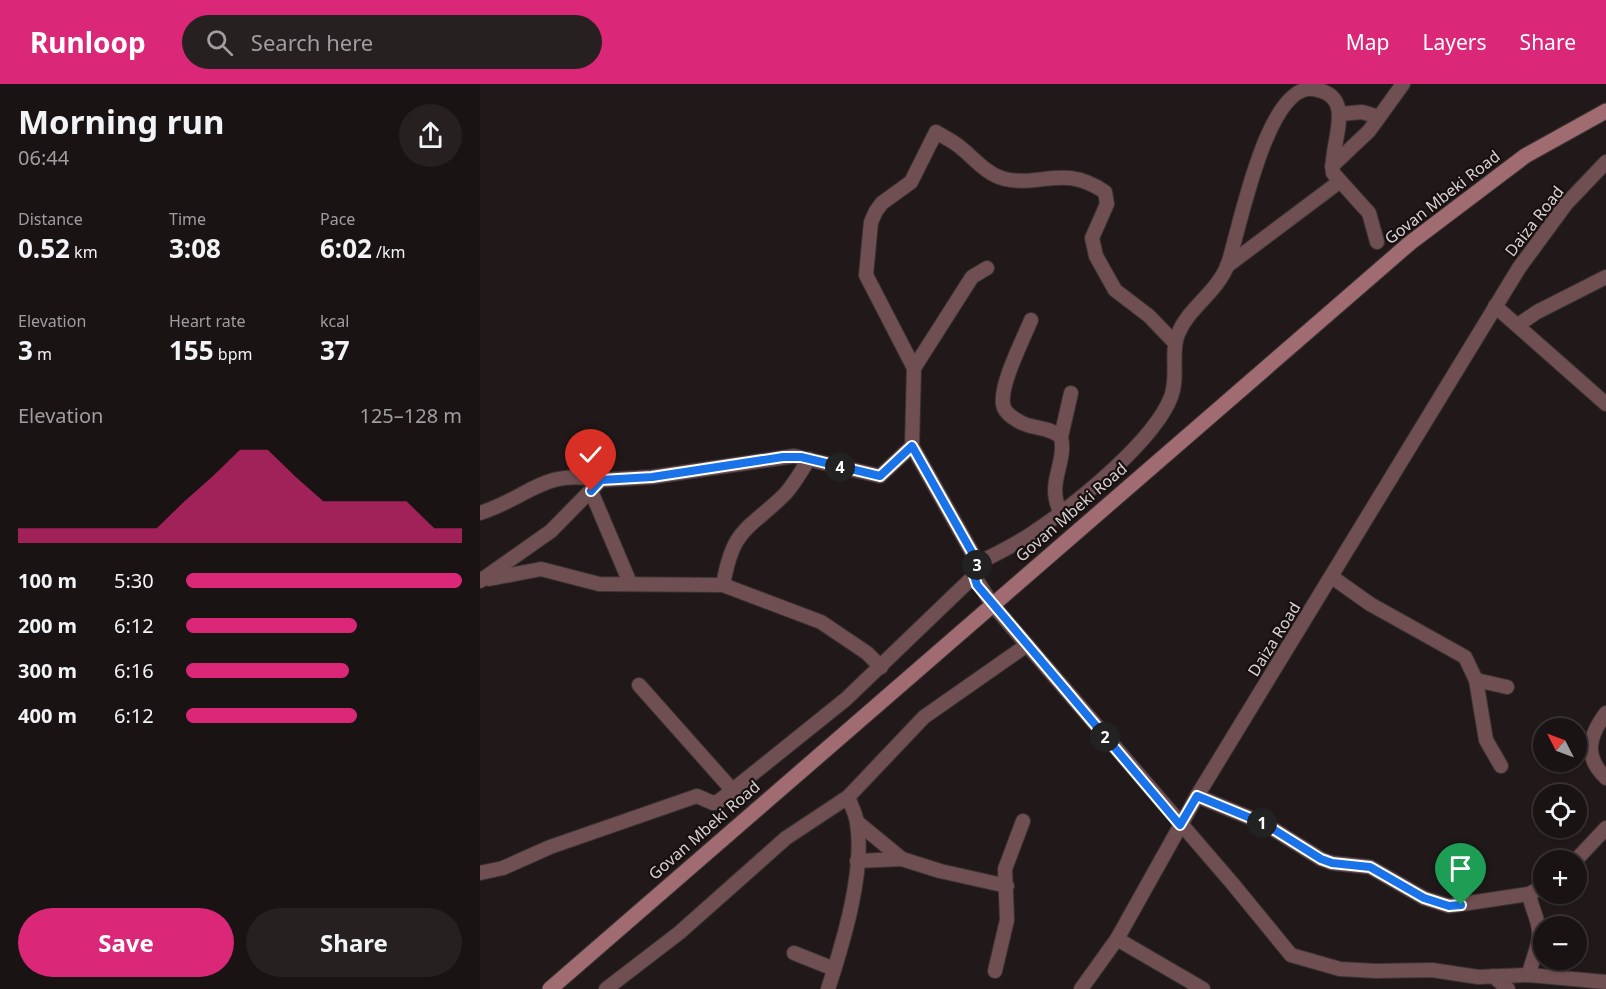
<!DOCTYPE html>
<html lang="en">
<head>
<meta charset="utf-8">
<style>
  body { margin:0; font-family:"Noto Sans",sans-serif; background:#262021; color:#f1f3f6; height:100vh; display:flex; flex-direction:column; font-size:22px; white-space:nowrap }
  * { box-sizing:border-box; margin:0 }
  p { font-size:20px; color:#9f9ea0 }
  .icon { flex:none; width:33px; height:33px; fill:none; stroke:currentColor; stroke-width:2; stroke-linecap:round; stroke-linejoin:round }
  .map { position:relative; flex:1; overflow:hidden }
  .side { display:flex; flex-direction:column; background:#191313; width:480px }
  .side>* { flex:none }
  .needle { width:39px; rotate:312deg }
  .tools { position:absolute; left:1053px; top:634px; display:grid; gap:12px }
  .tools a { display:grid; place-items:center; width:54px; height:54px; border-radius:50%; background:#191313; box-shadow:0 2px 4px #0004,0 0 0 2px #373233; font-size:30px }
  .pin { position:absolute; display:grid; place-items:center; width:51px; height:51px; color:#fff; margin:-62px -26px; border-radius:50% 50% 50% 0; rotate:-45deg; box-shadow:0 0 6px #0007 }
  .pin .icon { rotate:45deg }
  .km { position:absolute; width:30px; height:30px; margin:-15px; border-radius:50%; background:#222; color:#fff; font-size:16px; line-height:30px; text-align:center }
  .round { display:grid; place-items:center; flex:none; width:63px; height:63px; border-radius:32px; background:#262021 }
  .summary { display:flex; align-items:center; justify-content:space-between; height:102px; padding:0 18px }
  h1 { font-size:33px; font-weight:700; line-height:45px }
  .stats { display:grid; grid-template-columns:repeat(3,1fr); gap:9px; height:102px; padding:6px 18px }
  .stats div { display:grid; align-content:center }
  .stats b { font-size:26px; font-weight:700 }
  .stats small { font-size:16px; font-weight:400 }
  .stats p { font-size:16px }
  .chart { height:168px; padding:12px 18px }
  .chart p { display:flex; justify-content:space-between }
  .chart svg { width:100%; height:108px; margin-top:6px; fill:#db2777; opacity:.7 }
  .primary-button { display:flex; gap:12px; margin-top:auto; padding:12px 18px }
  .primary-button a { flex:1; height:69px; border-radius:36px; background:#db2777; color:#fff; font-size:24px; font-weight:700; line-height:69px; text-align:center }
  .primary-button a+a { background:#262021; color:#f1f3f6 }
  ul { padding:0 18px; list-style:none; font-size:20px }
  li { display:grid; grid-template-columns:96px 72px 1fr; align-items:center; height:45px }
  li i { height:15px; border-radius:8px; background:#db2777 }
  header { display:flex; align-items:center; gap:36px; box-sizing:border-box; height:84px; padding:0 30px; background:#db2777; color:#fff }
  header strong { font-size:28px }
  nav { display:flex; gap:33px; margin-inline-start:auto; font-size:21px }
  .search { width:420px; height:54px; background:#262021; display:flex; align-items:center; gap:15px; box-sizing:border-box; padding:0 21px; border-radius:33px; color:#9f9ea0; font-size:22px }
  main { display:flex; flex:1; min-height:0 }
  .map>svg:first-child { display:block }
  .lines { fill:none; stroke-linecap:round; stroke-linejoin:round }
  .street-casing { stroke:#3b3333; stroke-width:16 }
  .secondary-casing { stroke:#3b3333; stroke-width:17 }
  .street { stroke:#704f52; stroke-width:14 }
  .secondary { stroke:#a06c71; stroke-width:15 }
  .route-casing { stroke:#fff; stroke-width:12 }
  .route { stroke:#1a73e8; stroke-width:8 }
  .labels { text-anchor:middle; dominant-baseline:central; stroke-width:4.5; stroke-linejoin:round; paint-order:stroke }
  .street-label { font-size:16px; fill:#d8d2d3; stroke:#181010 }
</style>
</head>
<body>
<header>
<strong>Runloop</strong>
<div class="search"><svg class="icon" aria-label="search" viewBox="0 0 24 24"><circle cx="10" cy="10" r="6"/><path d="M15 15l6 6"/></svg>Search here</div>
<nav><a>Map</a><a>Layers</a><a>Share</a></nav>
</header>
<main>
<section class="side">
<div class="summary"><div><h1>Morning run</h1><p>06:44</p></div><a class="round"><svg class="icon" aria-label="share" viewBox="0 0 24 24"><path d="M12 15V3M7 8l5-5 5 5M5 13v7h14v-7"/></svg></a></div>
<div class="stats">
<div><p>Distance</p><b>0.52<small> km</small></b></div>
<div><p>Time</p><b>3:08</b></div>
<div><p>Pace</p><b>6:02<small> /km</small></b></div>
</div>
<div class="stats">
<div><p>Elevation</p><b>3<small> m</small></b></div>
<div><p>Heart rate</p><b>155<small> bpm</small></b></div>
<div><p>kcal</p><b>37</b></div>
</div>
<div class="chart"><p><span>Elevation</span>125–128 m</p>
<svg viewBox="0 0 160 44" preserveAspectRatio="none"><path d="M0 44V38L10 38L20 38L30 38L40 38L50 38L60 27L70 17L80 6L90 6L100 17L110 27L120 27L130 27L140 27L150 38L160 38V44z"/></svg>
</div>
<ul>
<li><b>100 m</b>5:30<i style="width:100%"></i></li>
<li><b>200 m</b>6:12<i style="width:62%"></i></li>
<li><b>300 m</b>6:16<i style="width:59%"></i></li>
<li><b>400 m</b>6:12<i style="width:62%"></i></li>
</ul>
<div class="primary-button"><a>Save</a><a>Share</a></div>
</section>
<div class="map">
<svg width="1126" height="905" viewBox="0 0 1126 905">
  <rect width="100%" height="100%" fill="#211919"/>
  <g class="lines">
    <g class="street-casing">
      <g id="street">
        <path d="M860 30 882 28 899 33"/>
        <path d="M852 82 889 47 923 0"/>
        <path d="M897 158 889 129 853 89C848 62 880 11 833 5 786 0 759 148 748 180 737 209 708 224 698 250 690 269 699 292 691 313 674 357 597 419 557 446 539 459 518 469 498 479L494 492 512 520 752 799 811 871 860 885 896 887 952 886 998 893 1049 891 1126 898"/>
        <path d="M747 182 859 98"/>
        <path d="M1015 222 1126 320"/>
        <path d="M551 236C543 256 520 300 523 320 524 329 534 335 542 339 555 345 570 343 581 353 587 381 565 399 581 429"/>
        <path d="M1038 241 1057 228 1126 193"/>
        <path d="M434 284 492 193 507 184"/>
        <path d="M581 353 591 309"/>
        <path d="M111 407 150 499"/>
        <path d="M0 429C50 413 63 384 121 396"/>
        <path d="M498 479 432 362 434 284 386 191 391 138 396 127 402 119 431 98 456 48C464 53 473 57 480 63 494 74 507 91 525 95 563 103 584 80 625 108L627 120 612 154 616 172 635 206 669 232 695 259"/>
        <path d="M852 493 890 520 985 573 996 596 1006 656 1021 682"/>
        <path d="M9 495 61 485 119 500 243 501 341 538 387 569 401 583"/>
        <path d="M0 497 71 447 121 396 172 393 314 372 400 392 432 362"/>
        <path d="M243 501C253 445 265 448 302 413 313 403 321 387 329 375"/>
        <path d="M996 596 1027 603"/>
        <path d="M159 601 254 708"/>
        <path d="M1126 629C1109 652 1103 672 1126 694"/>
        <path d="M717 712 785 740 841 775 852 779 890 783 944 814 969 822 1049 810 1064 802"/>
        <path d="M377 738 422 775"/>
        <path d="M377 777 422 775 460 787 527 802"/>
        <path d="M1095 777 1126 744"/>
        <path d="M0 789 23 784 70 763 217 712 233 719 239 717 366 615 494 492"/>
        <path d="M1049 810C1051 823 1059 836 1059 848 1060 862 1051 877 1049 891"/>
        <path d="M637 855 723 905"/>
        <path d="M314 869 354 885"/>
        <path d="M515 887 527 836 525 785 543 737"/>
        <path d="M1013 892 1028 905"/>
        <path d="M126 905 199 849 306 754 368 713 444 633 547 561"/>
        <path d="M348 905C363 859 385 787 377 739 376 730 371 721 368 713"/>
        <path d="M601 905 637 855 717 712 1039 184 1086 120 1126 78"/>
      </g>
    </g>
    <g class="secondary-casing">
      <path id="secondary" d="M70 905 930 159 1045 72 1126 27"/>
    </g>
    <use href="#street" class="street"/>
    <use href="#secondary" class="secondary"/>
  </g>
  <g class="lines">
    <g class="route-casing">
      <path id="route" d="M111 407 121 396 172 393 303 373H321L400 392 432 362 498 479 494 492 497 501 700 741 717 712 785 740 841 775 852 779 890 783 944 814 969 822 981 821"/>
    </g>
    <use href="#route" class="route"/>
  </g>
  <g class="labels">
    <g class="street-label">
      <text transform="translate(962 113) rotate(-38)">Govan Mbeki Road</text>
      <text transform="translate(1054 137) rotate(-52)">Daiza Road</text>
      <text transform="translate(591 428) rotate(-41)">Govan Mbeki Road</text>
      <text transform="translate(794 555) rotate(-58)">Daiza Road</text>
      <text transform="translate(224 746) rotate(-41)">Govan Mbeki Road</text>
    </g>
  </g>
</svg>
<div class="tools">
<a><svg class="needle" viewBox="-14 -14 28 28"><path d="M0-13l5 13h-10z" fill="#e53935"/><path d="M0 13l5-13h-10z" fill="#9f9ea0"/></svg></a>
<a><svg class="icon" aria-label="locate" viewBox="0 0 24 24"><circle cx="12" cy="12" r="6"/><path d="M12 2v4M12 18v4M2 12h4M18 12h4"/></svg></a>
<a>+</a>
<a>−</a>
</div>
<div class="pin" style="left:981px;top:821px;background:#1e9e55"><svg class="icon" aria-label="arrive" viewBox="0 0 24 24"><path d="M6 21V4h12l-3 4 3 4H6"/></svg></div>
<div class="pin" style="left:111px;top:407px;background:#d93025"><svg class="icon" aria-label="check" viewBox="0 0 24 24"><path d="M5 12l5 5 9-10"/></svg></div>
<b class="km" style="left:782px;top:739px">1</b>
<b class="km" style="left:625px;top:653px">2</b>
<b class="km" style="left:497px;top:481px">3</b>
<b class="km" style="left:360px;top:383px">4</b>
</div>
</main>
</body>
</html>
